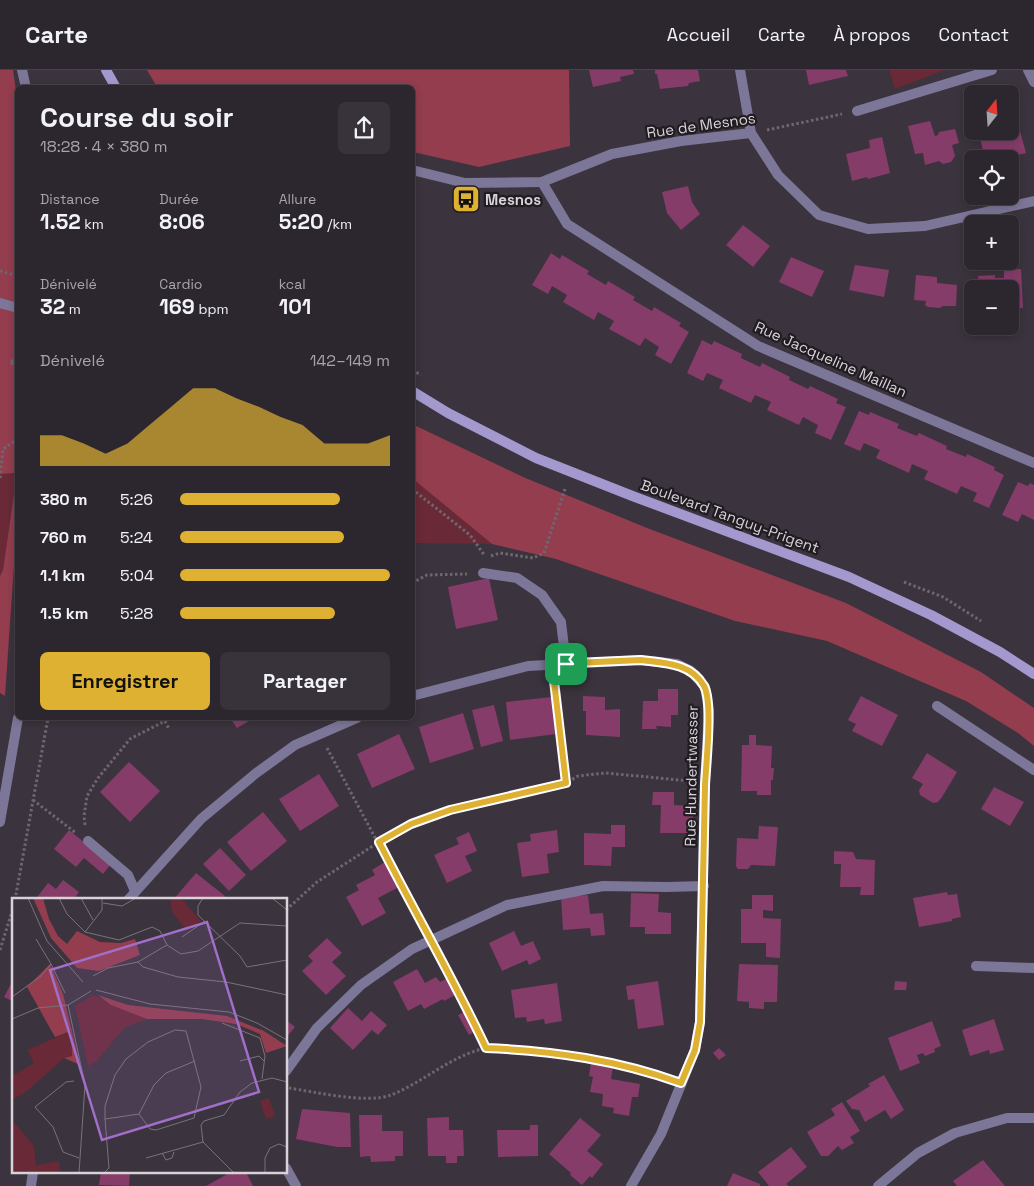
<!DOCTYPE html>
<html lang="fr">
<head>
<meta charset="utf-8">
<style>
  body { margin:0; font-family:"Space Grotesk",sans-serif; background:#38323a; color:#f1f3f6; height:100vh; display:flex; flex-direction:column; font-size:19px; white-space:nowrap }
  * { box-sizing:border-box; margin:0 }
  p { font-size:16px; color:#a6a5aa }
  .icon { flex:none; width:28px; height:28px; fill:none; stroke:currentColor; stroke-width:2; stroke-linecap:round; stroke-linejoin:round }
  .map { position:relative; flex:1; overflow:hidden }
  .drawer { position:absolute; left:15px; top:15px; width:400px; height:635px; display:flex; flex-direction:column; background:#2c262e; border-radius:8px; box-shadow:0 2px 8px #0003,0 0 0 1px #48434a }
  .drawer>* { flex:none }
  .needle { width:32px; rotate:17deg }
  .fabs { position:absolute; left:964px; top:15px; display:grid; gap:10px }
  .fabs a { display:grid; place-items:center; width:55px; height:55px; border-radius:8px; background:#2c262e; box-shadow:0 2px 8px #0003,0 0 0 1px #48434a; font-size:25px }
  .pin { position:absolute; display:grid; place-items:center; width:42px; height:42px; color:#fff; margin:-21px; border-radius:10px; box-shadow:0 2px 8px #0006 }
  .round { display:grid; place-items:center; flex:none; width:52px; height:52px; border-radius:8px; background:#38323a }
  .headline { display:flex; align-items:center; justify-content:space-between; height:85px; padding:0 25px }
  h1 { font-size:28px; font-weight:800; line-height:38px }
  .figures { display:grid; grid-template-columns:repeat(3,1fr); gap:8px; height:85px; padding:5px 25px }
  .figures div { display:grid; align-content:center }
  .figures b { font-size:21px; font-weight:800 }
  .figures small { font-size:14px; font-weight:400 }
  .figures p { font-size:14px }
  .chart { height:140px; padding:10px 25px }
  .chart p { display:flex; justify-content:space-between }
  .chart svg { width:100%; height:90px; margin-top:5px; fill:#deb133; opacity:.7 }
  .cta { display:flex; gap:10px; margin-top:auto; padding:10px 25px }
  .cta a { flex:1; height:58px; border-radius:8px; background:#deb133; color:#111; font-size:20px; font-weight:800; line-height:58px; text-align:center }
  .cta a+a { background:#38323a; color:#f1f3f6 }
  ul { padding:0 25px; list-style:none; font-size:16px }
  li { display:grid; grid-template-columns:80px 60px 1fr; align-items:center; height:38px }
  li i { height:12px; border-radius:6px; background:#deb133 }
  header { display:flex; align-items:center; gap:30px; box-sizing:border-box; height:70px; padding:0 25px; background:#2c262e; border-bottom:1px solid #48434a }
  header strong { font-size:24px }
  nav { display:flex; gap:28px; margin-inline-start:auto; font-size:18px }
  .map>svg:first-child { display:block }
  .green { fill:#692936 }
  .forest { fill:#933d4e }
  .building { fill:#853c69 }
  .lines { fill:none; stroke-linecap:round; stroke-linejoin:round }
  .path { stroke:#6e6770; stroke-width:3; stroke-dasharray:2.5 2.5; stroke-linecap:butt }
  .lane { stroke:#7c7698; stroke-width:10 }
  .street { stroke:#7c7698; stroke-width:10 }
  .secondary { stroke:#a399cf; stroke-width:10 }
  .route-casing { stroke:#fff; stroke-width:10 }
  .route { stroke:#deb133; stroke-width:6 }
  .labels { text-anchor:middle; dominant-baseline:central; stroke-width:4.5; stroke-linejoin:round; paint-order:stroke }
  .street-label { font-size:15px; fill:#d8d3d9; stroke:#201c21 }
  .poi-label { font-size:15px; font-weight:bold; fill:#d8d3d9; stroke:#201c21; text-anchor:start }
  .inset-road { fill:none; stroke:#7a737b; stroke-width:1 }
  .view { fill:#a06fc9; fill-opacity:0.15; stroke:#a06fc9; stroke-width:2.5 }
  .inset-edge { fill:none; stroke:#d8d3d9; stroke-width:2.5 }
</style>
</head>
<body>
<header>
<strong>Carte</strong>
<nav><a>Accueil</a><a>Carte</a><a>À propos</a><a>Contact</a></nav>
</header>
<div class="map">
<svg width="1034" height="1116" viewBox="0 0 1034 1116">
  <rect width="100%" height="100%" fill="#3b333d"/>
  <g class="green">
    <path d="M889 0H945L895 19Z"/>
    <path d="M17 403 3 500 0 506V404Z"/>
    <path d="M413 409 492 474 413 473Z"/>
  </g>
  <g class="forest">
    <path d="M0 0H13L18 35V438L5 626 0 623V506L3 500 17 403 0 404Z"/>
    <path d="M147 0H569L570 76 479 97 413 82 412 18 157 17Z"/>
    <path d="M412 354 523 407 647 458 846 533 981 602 1034 638V676L1018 663 966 631 827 571 735 551 556 489 492 474 413 409Z"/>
  </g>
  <g class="building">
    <path d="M589 0H633L634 4 620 7 621 11 593 17Z"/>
    <path d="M655 0H698L700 11 689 13 688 16 660 19 657 4H655Z"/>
    <path d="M806 0H846L848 6 809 15Z"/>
    <path d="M930 51 935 66 938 65 939 62 955 59 959 73 952 75 955 86 951 92 943 94 939 91 925 95 923 83 915 84 908 56Z"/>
    <path d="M1019 57 1026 83 1002 89H985L980 68 1002 61H1010V59Z"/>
    <path d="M882 67 890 103 868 109 867 107 852 111 846 84 870 78 869 70Z"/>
    <path d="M688 116 692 132 700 144 681 160 667 143 662 122Z"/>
    <path d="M743 155 770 176 753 197 726 175Z"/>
    <path d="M551 183 560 189 562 185 589 201 587 204 606 215 608 211 635 227 633 230 652 241 654 237 681 253 679 256 689 262 671 294 655 285 659 277 645 268 640 276 609 259 614 251 598 242 594 250 563 232 567 225 552 216 548 224 532 215Z"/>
    <path d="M791 187 824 201 812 227 779 212Z"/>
    <path d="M855 195 889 200 884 227 849 220Z"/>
    <path d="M1021 199 1023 238H1010V219H979L978 206 995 205V208H1004V200Z"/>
    <path d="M916 205 937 207V213L957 215 956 236H943L940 238 928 237 925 235 926 231 914 230Z"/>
    <path d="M702 270 712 275 714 271 742 284 741 288 760 297 762 293 790 307 789 310 808 319 810 316 838 329 836 333 846 337 831 370 815 363 818 355 803 347 799 355 767 340 771 332 755 325 751 333 719 318 723 310 707 303 703 311 687 303Z"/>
    <path d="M859 341 869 345 870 342 899 354 897 358 917 366 919 363 947 376 946 379 966 387 967 384 995 397 994 400 1004 405 989 438 973 431 977 423 961 416 957 424 924 409 928 401 912 394 909 403 876 388 880 380 864 373 860 381 844 374Z"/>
    <path d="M1018 412 1028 416 1030 413 1034 415V450L1022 444 1018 452 1002 445Z"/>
    <path d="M489 508 498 550 456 559 448 517Z"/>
    <path d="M658 619H678V645H671V657L656 656 657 659H642L643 631H658Z"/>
    <path d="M583 626 605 627V640L620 639V667L586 665V641H583Z"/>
    <path d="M861 626 898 645 882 676 852 661 856 654 848 650Z"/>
    <path d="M552 627 556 664 510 670 506 632Z"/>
    <path d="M494 635 503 671 481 677 472 640Z"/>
    <path d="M463 643 474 679 430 693 419 657Z"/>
    <path d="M230 648H254L237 658Z"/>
    <path d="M399 664 415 699 372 718 357 684Z"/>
    <path d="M749 665H756V675L772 676 771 698H774L773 710H771V725H757V721H741L742 675H749Z"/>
    <path d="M927 683 957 702 942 727 938 732 933 733 920 725 919 720 923 714 912 708Z"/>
    <path d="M129 692 160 721 130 752 100 722Z"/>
    <path d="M319 704 339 736 300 761 279 729Z"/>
    <path d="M994 717 1024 732 1010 756 981 739Z"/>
    <path d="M653 722H674V735L693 736V763H660L661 735H652Z"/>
    <path d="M263 742 287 771 251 801 227 772Z"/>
    <path d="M611 755H625V777H612L611 796 584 795V763L611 764Z"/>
    <path d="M759 756 778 757 775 796 751 795 748 799H738L736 796 737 768 758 769Z"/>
    <path d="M69 760 111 794 103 804 84 788 76 797 54 779Z"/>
    <path d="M557 760 559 782 547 784 549 803 522 807 517 773 531 771 530 764Z"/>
    <path d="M469 762 477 781 465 786 472 801 447 813 434 785 459 774 456 768Z"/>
    <path d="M220 778 246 805 229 821 203 794Z"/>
    <path d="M834 781 853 782 856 789 875 790 874 825H860L861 817H840L841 794H834Z"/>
    <path d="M385 792 399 817 378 828 386 843 362 856 346 827 359 820 356 815 375 805 372 800Z"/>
    <path d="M196 803 225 826 222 830H173Z"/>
    <path d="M63 810 79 822 73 830H35L48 813 56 819Z"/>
    <path d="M947 822 948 825 957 824 961 847 952 849V851L919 857 913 828Z"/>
    <path d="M631 823 659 824 658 842 671 843V864H645V857H630Z"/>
    <path d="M588 825 590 844 603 843 605 865 591 866 590 858 563 860 561 827Z"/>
    <path d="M752 825H773V841L763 840V848L781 849 780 888 766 887V873H741V839H752Z"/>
    <path d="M514 861 521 876 533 871 541 889 529 895 527 890 502 901 489 873Z"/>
    <path d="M327 868 342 883 332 892 346 906 326 925 302 901 313 891 308 886Z"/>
    <path d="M739 894 778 895 777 932H764V939L749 938V932L737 931Z"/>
    <path d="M417 899 425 913 436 907 440 912 448 908 457 924 444 931 443 929 424 939 421 934 408 941 393 912Z"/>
    <path d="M14 908V932L4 927Z"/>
    <path d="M658 911 664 955 638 959 634 929 628 930 626 916Z"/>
    <path d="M895 911 907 912 906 920H894Z"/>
    <path d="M557 913 562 951 545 954 544 949 527 952 526 947 515 948 511 920Z"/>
    <path d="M348 938 362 951 371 941 387 955 378 965 372 960 353 980 330 958Z"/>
    <path d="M466 941 477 960 469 965 458 945Z"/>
    <path d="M994 949 1004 980 990 984 989 980 970 986 962 960Z"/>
    <path d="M286 950 295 957 286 968Z"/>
    <path d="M932 951 941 976 934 979 935 982 925 986 923 983 917 985 920 993 900 1001 888 968Z"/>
    <path d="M719 978 726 985 719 990 713 983Z"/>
    <path d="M591 992 613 996 611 1009 640 1014 638 1027H632L629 1046 613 1043 614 1038 602 1036 603 1024 590 1022 593 1007 589 1006Z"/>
    <path d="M884 1005 904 1040 891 1049 885 1040 865 1052 859 1040 852 1039 846 1031 870 1016 868 1014Z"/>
    <path d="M842 1032 860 1061 850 1067 854 1073 842 1080 838 1076 828 1086H821L807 1062 835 1045 831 1039Z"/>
    <path d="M302 1039 350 1043 351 1077H337L296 1069Z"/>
    <path d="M359 1045H382V1061H403V1086H395V1091L371 1092 370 1086 360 1087Z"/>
    <path d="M449 1047V1060H463L464 1086H457V1093H446V1086H428L427 1048Z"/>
    <path d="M580 1048 601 1065 587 1081 603 1094 592 1108 590 1106 582 1115 570 1105 571 1103 549 1084Z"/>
    <path d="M530 1055H538V1086L498 1087 497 1060H530Z"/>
    <path d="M791 1077 807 1097 786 1114 789 1116H769L758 1102Z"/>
    <path d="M983 1090 1005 1116H957L953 1111Z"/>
    <path d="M101 1102H130L129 1116 99 1115Z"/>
    <path d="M231 1102H246L253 1116H206Z"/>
    <path d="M733 1103 760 1114V1116H727Z"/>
  </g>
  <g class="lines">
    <g class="path">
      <path d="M767 60 842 44"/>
      <path d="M0 201 18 206"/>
      <path d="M18 291H10L18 301"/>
      <path d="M412 300 421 305"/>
      <path d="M0 408 3 379 18 369"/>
      <path d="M412 419 470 465 485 486"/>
      <path d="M491 486 500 483 533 488 544 483 565 419"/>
      <path d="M904 512 943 527 981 551"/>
      <path d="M412 513 427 505 467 504"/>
      <path d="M554 609 566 713"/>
      <path d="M165 651 169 659"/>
      <path d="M327 678 423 857"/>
      <path d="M33 730 76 763"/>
      <path d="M85 755 84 746 87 726 98 708 130 669 165 651 168 648"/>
      <path d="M15 830 48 648"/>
      <path d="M286 840 317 812 379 772 411 754 450 740 566 713 578 706 606 703 690 711"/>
      <path d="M0 880 14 835"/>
      <path d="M438 885 465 934 486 978"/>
      <path d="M289 1018C315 1022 367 1034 391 1025 424 1012 450 986 486 978 496 976 509 979 520 979 570 983 620 991 668 1008"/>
    </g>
    <g class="lane">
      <path d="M483 503 517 508 542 525 561 552 566 594"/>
      <path d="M88 771 128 805 135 821"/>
    </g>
    <g class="street">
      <path d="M22 0 26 18"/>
      <path d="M740 0 751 63 778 105 819 145 868 159 925 156 1034 131"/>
      <path d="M1028 0 1034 12"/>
      <path d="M857 41 992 0"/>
      <path d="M412 100 465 113 542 112 612 84 681 71 751 63"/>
      <path d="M542 112 567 154 758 276 1034 393"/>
      <path d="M0 233 18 238"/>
      <path d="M412 626 528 596 641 590 677 594 691 601 705 617 709 640 705 713 700 952 695 980 661 1064 631 1116"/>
      <path d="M937 636 1034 700"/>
      <path d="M0 752 18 648"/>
      <path d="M128 830 201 749 255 704 295 675 357 648"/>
      <path d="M976 896 1034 898"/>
      <path d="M286 1001 317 958 361 915 412 879 507 835 603 816 667 817 704 816"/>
      <path d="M286 1098 296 1116"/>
      <path d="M31 1116 33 1102"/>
      <path d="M878 1116 918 1083 955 1063 1007 1048H1034"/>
    </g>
    <g class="secondary">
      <path d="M106 0 116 18"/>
      <path d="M412 321 448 343 536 388 635 427 849 507 931 545 1000 582 1034 604"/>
    </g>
  </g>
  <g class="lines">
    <g class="route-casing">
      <path id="route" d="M641 590C665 593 691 593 704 616 713 632 706 694 705 715 703 794 702 873 700 952L695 980 681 1013C617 990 555 981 486 978 453 908 414 841 379 772L411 754 450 740 566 713 552 594Z"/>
    </g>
    <use href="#route" class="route"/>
  </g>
  <defs>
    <g id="bus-square" transform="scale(1.4375)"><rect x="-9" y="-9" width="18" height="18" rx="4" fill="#deb133" stroke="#201c21"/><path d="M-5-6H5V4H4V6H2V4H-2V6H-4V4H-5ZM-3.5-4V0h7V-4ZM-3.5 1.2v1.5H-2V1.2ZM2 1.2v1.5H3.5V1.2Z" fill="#111"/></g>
  </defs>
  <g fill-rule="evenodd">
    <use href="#bus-square" x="466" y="129"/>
  </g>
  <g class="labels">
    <g class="street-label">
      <text transform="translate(701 55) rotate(-8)">Rue de Mesnos</text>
      <text transform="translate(831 289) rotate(24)">Rue Jacqueline Maillan</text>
      <text transform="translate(730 446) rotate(20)">Boulevard Tanguy-Prigent</text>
      <text transform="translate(691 706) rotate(-89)">Rue Hundertwasser</text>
    </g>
    <g class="poi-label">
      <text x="485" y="129">Mesnos</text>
    </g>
  </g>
  <g transform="translate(12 828)">
    <rect width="275" height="275" fill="#3b333d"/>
    <path d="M158 0H169L189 23 175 33 160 14ZM81 97 135 121 112 130 84 164 76 168 63 108ZM59 133 60 158 52 160 14 194 0 202V178L22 165 15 152ZM257 200 263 218 254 221 248 203ZM0 222 22 248 24 267 47 263 48 275H0Z" fill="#692936"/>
    <path d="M21 0H31L37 21 46 38 55 46 65 33 88 44 109 45 123 41 128 57 87 73 65 70 39 40ZM38 66 51 96 68 167 52 160 60 158 59 133 43 139 15 89ZM86 97 116 107 215 118 252 133 275 148 254 155 248 136 224 126 190 121H135L99 107Z" fill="#933d4e"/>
    <path class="inset-road" d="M16 0 35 43 71 84M47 0 55 16 73 34 107 42 140 29 148 33 155 47 169 56 186 53 228 25 275 28M69 0 81 22M191 0 186 8V17L228 58 235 69 275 62M260 0 275 12M91 5 110 8 124 0M73 34 90 12V0M170 39 193 23M126 64 131 69 166 79 214 84 275 97M39 66 53 95M81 78 96 70 126 64 155 47M84 92 138 106 217 114 245 125 275 142M0 99 29 78 39 66 24 41M56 107 73 187 67 275M0 121 26 110 56 107 79 93M210 125 248 140 253 158 250 181M228 163 247 158 252 163M62 183 54 184 23 209 41 229 51 254 67 260M127 216 142 187 154 175 183 163M150 255 154 262 160 260 162 254M134 260 191 244M92 275 97 270 93 221V208L103 177 114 161 136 144 163 132 174 133 189 189 182 220 144 232 138 231 127 216 93 221M222 275 191 244 189 227 192 223 212 217 228 194 240 185 260 180 275 184M253 275V260L258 250 267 246 275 249"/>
    <path class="view" d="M195 24 247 194 90 242 38 72Z"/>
    <rect width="275" height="275" class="inset-edge"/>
  </g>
</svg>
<div class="fabs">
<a><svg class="needle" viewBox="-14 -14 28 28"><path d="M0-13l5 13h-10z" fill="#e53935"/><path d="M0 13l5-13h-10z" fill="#a6a5aa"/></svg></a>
<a><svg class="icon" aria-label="locate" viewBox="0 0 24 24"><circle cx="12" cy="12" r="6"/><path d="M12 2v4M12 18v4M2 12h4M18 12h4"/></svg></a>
<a>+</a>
<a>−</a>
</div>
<div class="pin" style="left:566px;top:594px;background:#1e9e55"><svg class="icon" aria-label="arrive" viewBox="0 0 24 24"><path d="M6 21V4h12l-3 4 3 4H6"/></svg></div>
<section class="drawer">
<div class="headline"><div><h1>Course du soir</h1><p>18:28 · 4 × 380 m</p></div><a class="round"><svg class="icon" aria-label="share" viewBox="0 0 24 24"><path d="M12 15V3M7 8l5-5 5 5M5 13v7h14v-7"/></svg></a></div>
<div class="figures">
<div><p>Distance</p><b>1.52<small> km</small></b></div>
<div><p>Durée</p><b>8:06</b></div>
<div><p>Allure</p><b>5:20<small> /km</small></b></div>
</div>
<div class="figures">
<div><p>Dénivelé</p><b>32<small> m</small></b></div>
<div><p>Cardio</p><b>169<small> bpm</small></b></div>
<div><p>kcal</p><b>101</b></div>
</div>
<div class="chart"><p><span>Dénivelé</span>142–149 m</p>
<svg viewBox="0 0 160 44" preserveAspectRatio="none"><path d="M0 44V29L10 29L20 33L30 38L40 33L50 24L60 15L70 6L80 6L90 11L100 15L110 20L120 24L130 33L140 33L150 33L160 29V44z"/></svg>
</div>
<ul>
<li><b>380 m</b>5:26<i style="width:76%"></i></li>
<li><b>760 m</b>5:24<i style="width:78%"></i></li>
<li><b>1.1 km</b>5:04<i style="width:100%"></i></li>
<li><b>1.5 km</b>5:28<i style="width:74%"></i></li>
</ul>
<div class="cta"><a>Enregistrer</a><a>Partager</a></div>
</section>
</div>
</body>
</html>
